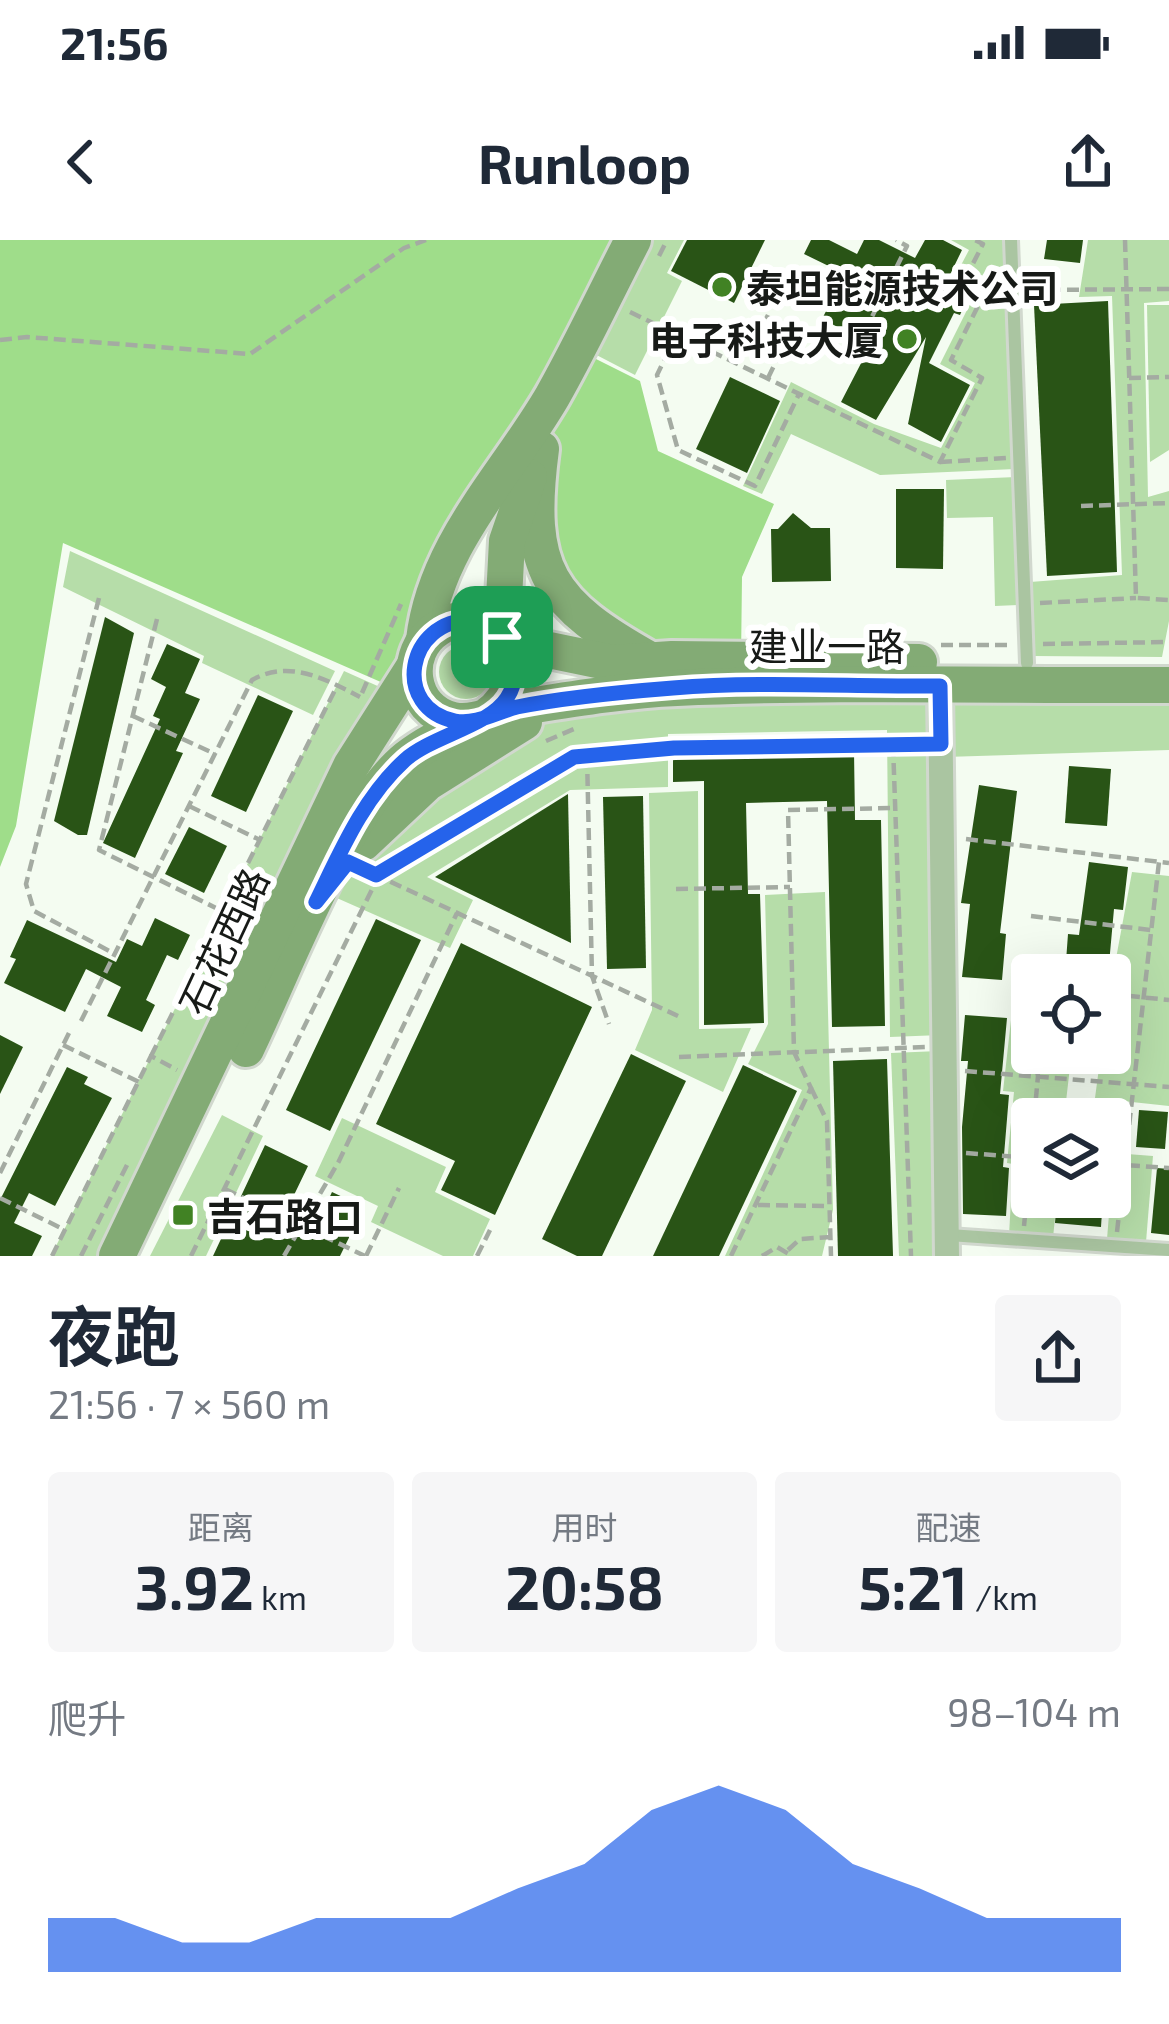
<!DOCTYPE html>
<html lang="zh">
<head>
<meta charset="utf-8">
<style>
  body { margin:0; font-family:"Exo 2","Noto Sans SC",sans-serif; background:#f6f6f7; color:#1f2937; height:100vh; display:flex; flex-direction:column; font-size:45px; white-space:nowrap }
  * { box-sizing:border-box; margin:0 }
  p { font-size:39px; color:#747a83 }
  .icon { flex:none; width:66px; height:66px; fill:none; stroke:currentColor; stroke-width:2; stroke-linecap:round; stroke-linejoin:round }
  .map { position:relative; height:1016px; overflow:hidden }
  .sheet { display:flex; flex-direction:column; background:#fff; flex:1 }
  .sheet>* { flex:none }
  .fabs { position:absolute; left:1011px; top:714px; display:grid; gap:24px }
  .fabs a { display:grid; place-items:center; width:120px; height:120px; border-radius:12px; background:#fff; box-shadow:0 12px 48px #0002; font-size:60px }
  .pin { position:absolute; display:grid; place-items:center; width:102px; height:102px; color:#fff; margin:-51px; border-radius:24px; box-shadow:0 6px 18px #0006 }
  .round { display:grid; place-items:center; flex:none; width:126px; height:126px; border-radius:12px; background:#f6f6f7 }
  .head { display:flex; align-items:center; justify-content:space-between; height:204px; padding:0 48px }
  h1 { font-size:66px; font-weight:700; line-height:90px }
  .metrics { display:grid; grid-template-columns:repeat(3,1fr); gap:18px; height:204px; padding:12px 48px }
  .metrics div { display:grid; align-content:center; border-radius:12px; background:#f6f6f7; text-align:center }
  .metrics b { font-size:60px; font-weight:700 }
  .metrics small { font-size:33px; font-weight:400 }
  .metrics p { font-size:33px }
  .chart { height:336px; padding:24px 48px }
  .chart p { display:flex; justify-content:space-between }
  .chart svg { width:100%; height:216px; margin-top:12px; fill:#2563eb; opacity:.7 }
  .status { display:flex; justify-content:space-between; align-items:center; height:84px; padding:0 60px; background:#fff; direction:ltr }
  .status svg { height:33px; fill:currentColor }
  header { display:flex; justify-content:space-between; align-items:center; height:156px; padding:0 48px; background:#fff; font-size:54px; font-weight:700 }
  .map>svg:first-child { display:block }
  .green { fill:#b6dda9 }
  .forest { fill:#9fdd8a }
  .building { fill:#295416 }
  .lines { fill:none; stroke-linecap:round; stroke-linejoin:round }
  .service-casing { stroke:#d1d8ce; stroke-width:18 }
  .minor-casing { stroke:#d1d8ce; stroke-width:30 }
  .secondary-casing { stroke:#d1d8ce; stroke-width:42 }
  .path { stroke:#a4aba2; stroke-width:4.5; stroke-dasharray:12 6; stroke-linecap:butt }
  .service { stroke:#aac5a1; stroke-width:12 }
  .minor { stroke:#aac5a1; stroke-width:24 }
  .secondary { stroke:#83ab75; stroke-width:36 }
  .route-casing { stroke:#fff; stroke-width:24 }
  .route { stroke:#2563eb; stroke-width:15 }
  .poi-dot { fill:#418224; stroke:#fff; stroke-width:4.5 }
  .labels { text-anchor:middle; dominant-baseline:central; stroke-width:12; stroke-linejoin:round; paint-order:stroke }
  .poi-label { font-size:39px; font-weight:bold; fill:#171a17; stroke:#fff; text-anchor:start }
  .street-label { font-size:39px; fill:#171a17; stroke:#fff }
</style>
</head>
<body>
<div class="status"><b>21:56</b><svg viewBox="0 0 49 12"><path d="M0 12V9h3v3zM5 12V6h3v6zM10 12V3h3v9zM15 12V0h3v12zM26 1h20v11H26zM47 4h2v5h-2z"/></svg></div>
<header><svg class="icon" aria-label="back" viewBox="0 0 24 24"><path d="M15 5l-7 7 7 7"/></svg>Runloop<svg class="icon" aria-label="share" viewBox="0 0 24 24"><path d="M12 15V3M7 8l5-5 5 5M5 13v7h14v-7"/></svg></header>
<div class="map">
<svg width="1169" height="1016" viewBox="0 0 1169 1016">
  <rect width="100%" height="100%" fill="#f4fcf1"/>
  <g class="green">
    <path d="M639 0H684L667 33 682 41 635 135 583 108Z"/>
    <path d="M951 0H1005L1015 229 880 235 791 194 762 254 743 246 791 142 874 184 941 208 975 143 940 124 973 58 950 46 969 10Z"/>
    <path d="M1088 0H1169V61L1144 63 1148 257 1169 251V381L1162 417 1032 416 1030 342 1122 335 1112 56 1079 57Z"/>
    <path d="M1147 65H1169V210L1150 222Z"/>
    <path d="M1016 237 1020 365 995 366 993 277 947 278 946 240Z"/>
    <path d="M70 311 335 431 313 475 202 423 204 416 63 347Z"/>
    <circle cx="466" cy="432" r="27"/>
    <path d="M344 431 391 452 110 1016H51Z"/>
    <path d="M1169 452V510L945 517V455Z"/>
    <path d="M933 456 941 795 890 797 887 490 668 494V547L570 550 427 637 473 660 450 708 330 655C400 571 486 502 590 466Z"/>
    <path d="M698 551 699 789 751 788 723 852 635 810 652 770 649 553Z"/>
    <path d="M1132 632 1169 636V866L1095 858 1101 813H1110V751Z"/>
    <path d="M825 652 833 970 822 1016H725L802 850 748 824 768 784 765 655Z"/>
    <path d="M1011 780 1032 782V813L1071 818 1064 879H1032V957H1057L1053 998 1009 995 1013 924 1007 923 1014 852 1003 851Z"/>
    <path d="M939 811 943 1016H899L891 813Z"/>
    <path d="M222 875 263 896 206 1016H150Z"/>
    <path d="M342 878 446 927 435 952 490 979 473 1016H443L371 982 378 966 315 936Z"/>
    <path d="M1114 913 1153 916 1146 1002 1107 999Z"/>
  </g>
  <path class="forest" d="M0 0H632L576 109 640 141 658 211 774 264 742 337 741 420H652L583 380 538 304 552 160 399 450 63 303 16 586 0 627Z"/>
  <g class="building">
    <path d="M687 0H765L734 63 671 31Z"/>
    <path d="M811 0H829L857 14 864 0H879L915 18 925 0H943L962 10 944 47 967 59 960 75 954 73 929 123 970 145 941 202 908 184 926 97 876 180 841 162 871 104 822 79 845 34 804 14Z"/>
    <path d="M1047 0H1083L1080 23 1044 19Z"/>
    <path d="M1108 61 1117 332 1047 336 1034 65Z"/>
    <path d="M730 137 780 161 747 233 696 209Z"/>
    <path d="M896 249H944L943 329 896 328Z"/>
    <path d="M793 273 811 288H830L831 341 772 342 771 289H778Z"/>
    <path d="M105 377 134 393 87 595H78L54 581Z"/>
    <path d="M167 404 200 419 185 453 200 459 176 511 183 513 135 618 103 603 160 479 153 476 166 447 151 439Z"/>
    <path d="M258 455 293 471 246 572 211 556Z"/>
    <path d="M854 511 855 580H881L885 786 832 787 827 561 746 563 748 654H760L764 783 704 785V541L673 542V515Z"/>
    <path d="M1069 526 1111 529 1107 586 1065 583Z"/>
    <path d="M979 545 1017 551 1000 693 1006 694 1002 740 962 737 970 664 961 663Z"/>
    <path d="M568 554 571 703 435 637Z"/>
    <path d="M643 556 646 728 607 729 603 557Z"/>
    <path d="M189 587 227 606 204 653 165 634Z"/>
    <path d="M1089 622 1128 627 1123 670 1114 669 1108 735H1065L1068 694 1079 695Z"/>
    <path d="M155 678 190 695 178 720 167 715 146 760 155 765 142 792 107 776 121 747 86 729 65 772 4 743 16 719 10 717 27 680 116 722 127 699 142 706Z"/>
    <path d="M376 679 421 700 330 891 286 870Z"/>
    <path d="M461 703 592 767 495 975 441 950 455 921 376 884Z"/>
    <path d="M965 775 1007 778 1000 854 1009 855 1003 927 1009 928 1006 976 963 974 962 887 968 821H961Z"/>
    <path d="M0 795 23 807 0 854Z"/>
    <path d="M631 814 686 841 602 1016H577L542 999Z"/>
    <path d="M887 819 893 1016H838L833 821Z"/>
    <path d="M743 825 797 851 719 1016H653Z"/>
    <path d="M67 827 88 837 84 844 112 858 55 966 29 953 14 983 42 996 32 1016H0V960Z"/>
    <path d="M1139 870 1168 872 1165 909 1136 907Z"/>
    <path d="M265 905 308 926 281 982 311 997 332 952 364 967 340 1016H213Z"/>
    <path d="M1157 928 1169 929V995L1151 993Z"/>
    <path d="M1057 957H1103L1101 987 1055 983Z"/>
  </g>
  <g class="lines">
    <g class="service-casing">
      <g id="service">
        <path d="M1011 0 1027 423"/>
        <path d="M949 995 1169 1010"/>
      </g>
    </g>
    <g class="minor-casing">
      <path id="minor" d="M940 447 947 1016"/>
    </g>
    <g class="secondary-casing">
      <g id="secondary">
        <path d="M541 209C525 331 548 363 652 421"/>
        <path d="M502 397 507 301 529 237"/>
        <path d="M424 400C435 305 505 237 552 157 581 106 606 52 633 0"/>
        <path d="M505 401 612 423 672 419 919 422"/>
        <path d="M487 476C547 433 492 352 437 389 402 412 409 470 453 480 476 485 500 470 523 467 573 459 627 450 677 448 840 441 1005 446 1169 445"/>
        <path d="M363 603 427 543 524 482"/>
        <path d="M246 809C283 733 345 568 407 518 426 503 450 492 472 481"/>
        <path d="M117 1016 351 526 414 427"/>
      </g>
    </g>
    <g class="path">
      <path d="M1125 0 1136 358 1169 360"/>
      <path d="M659 16 667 0"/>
      <path d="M1031 50 1169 49"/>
      <path d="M630 72 940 222 982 138 951 120 984 54 963 43 983 4 975 0"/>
      <path d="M765 76 851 119 907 6 896 0"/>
      <path d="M677 94 657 135 678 210 755 246 799 154"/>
      <path d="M0 100 27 97 250 114 404 8 426 0"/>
      <path d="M768 138 783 107"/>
      <path d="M1129 138 1169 137"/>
      <path d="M940 222 1006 218"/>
      <path d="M1081 266 1169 263"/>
      <path d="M99 358 26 644 34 671 115 714"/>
      <path d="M1040 363 1136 358"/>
      <path d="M157 379 99 610 224 672"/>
      <path d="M1043 404 1169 402"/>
      <path d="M941 405H1013"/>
      <path d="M362 453 401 364"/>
      <path d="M133 476 215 514"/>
      <path d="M546 501 574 489"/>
      <path d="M893 505 911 1016"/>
      <path d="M587 516 592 736 609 784"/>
      <path d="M189 566 260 600"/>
      <path d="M966 599 1169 623"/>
      <path d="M379 633 574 517 674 508 918 505"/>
      <path d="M374 634 678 776"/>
      <path d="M676 649 790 647"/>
      <path d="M1031 676 1151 690"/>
      <path d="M1024 746 1032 747"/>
      <path d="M1110 754 1169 760"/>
      <path d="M1022 766 1032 810"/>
      <path d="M81 781 252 440C289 419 326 439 360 457"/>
      <path d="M63 805 139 842"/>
      <path d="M1033 813 1038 836 1034 879"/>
      <path d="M151 816 337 446"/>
      <path d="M679 817 925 807"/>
      <path d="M965 831 1169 847"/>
      <path d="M811 848 827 881 831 1016"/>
      <path d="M966 913 1032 918"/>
      <path d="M1110 924 1169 928"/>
      <path d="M0 933 70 791"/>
      <path d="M225 949 365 1016"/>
      <path d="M0 958 65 990"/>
      <path d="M758 965 830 966"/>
      <path d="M1024 986 1032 902"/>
      <path d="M1117 992 1159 622"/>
      <path d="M788 1010 800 999 831 997"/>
      <path d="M52 1016 151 816 177 830"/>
      <path d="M81 1016 127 925"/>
      <path d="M191 1016 385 623"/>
      <path d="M284 1016 339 921 457 673"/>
      <path d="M366 1016 399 948"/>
      <path d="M477 1016 490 990"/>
      <path d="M731 1016 811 848 794 812 788 570 896 568"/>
      <path d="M762 1016 777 1007 792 1016"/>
    </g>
    <use href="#service" class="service"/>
    <use href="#minor" class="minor"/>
    <use href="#secondary" class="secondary"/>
  </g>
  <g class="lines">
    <g class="route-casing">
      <path id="route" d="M502 397 472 380C405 380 392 469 455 481 476 485 497 472 517 467 567 457 622 452 673 448 761 441 852 447 940 446L941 504 674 508 574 517 376 635 348 622 316 662C340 613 363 558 405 520 432 496 489 486 507 458 520 438 515 415 502 397"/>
    </g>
    <use href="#route" class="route"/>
  </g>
  <g class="poi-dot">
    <circle cx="722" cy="47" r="12"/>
    <circle cx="907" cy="99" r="12"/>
    <rect x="171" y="963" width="24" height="24" rx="6"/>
  </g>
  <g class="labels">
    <g class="poi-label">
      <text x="746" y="47">泰坦能源技术公司</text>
      <text x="883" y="99" text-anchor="end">电子科技大厦</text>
      <text x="207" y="975">吉石路口</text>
    </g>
    <g class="street-label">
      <text x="827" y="405">建业一路</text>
      <text transform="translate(223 701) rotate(-65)">石花西路</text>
    </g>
  </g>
</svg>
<div class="fabs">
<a><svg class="icon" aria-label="locate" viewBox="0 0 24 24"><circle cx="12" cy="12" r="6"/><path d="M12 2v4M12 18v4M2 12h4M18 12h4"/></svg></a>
<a><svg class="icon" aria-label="layers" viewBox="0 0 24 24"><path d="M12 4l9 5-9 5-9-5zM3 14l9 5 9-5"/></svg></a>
</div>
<div class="pin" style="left:502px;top:397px;background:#1e9e55"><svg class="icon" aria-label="arrive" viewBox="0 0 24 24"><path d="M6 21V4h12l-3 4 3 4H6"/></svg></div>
</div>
<section class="sheet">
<div class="head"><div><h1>夜跑</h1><p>21:56 · 7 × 560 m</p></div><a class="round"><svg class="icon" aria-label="share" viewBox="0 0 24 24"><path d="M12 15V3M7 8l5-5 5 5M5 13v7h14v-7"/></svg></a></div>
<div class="metrics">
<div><p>距离</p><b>3.92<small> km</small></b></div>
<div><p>用时</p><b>20:58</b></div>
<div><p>配速</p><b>5:21<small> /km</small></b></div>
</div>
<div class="chart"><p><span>爬升</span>98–104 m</p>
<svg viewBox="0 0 160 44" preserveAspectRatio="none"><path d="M0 44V33L10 33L20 38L30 38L40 33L50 33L60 33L70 27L80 22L90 11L100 6L110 11L120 22L130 27L140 33L150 33L160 33V44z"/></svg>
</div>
</section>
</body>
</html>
